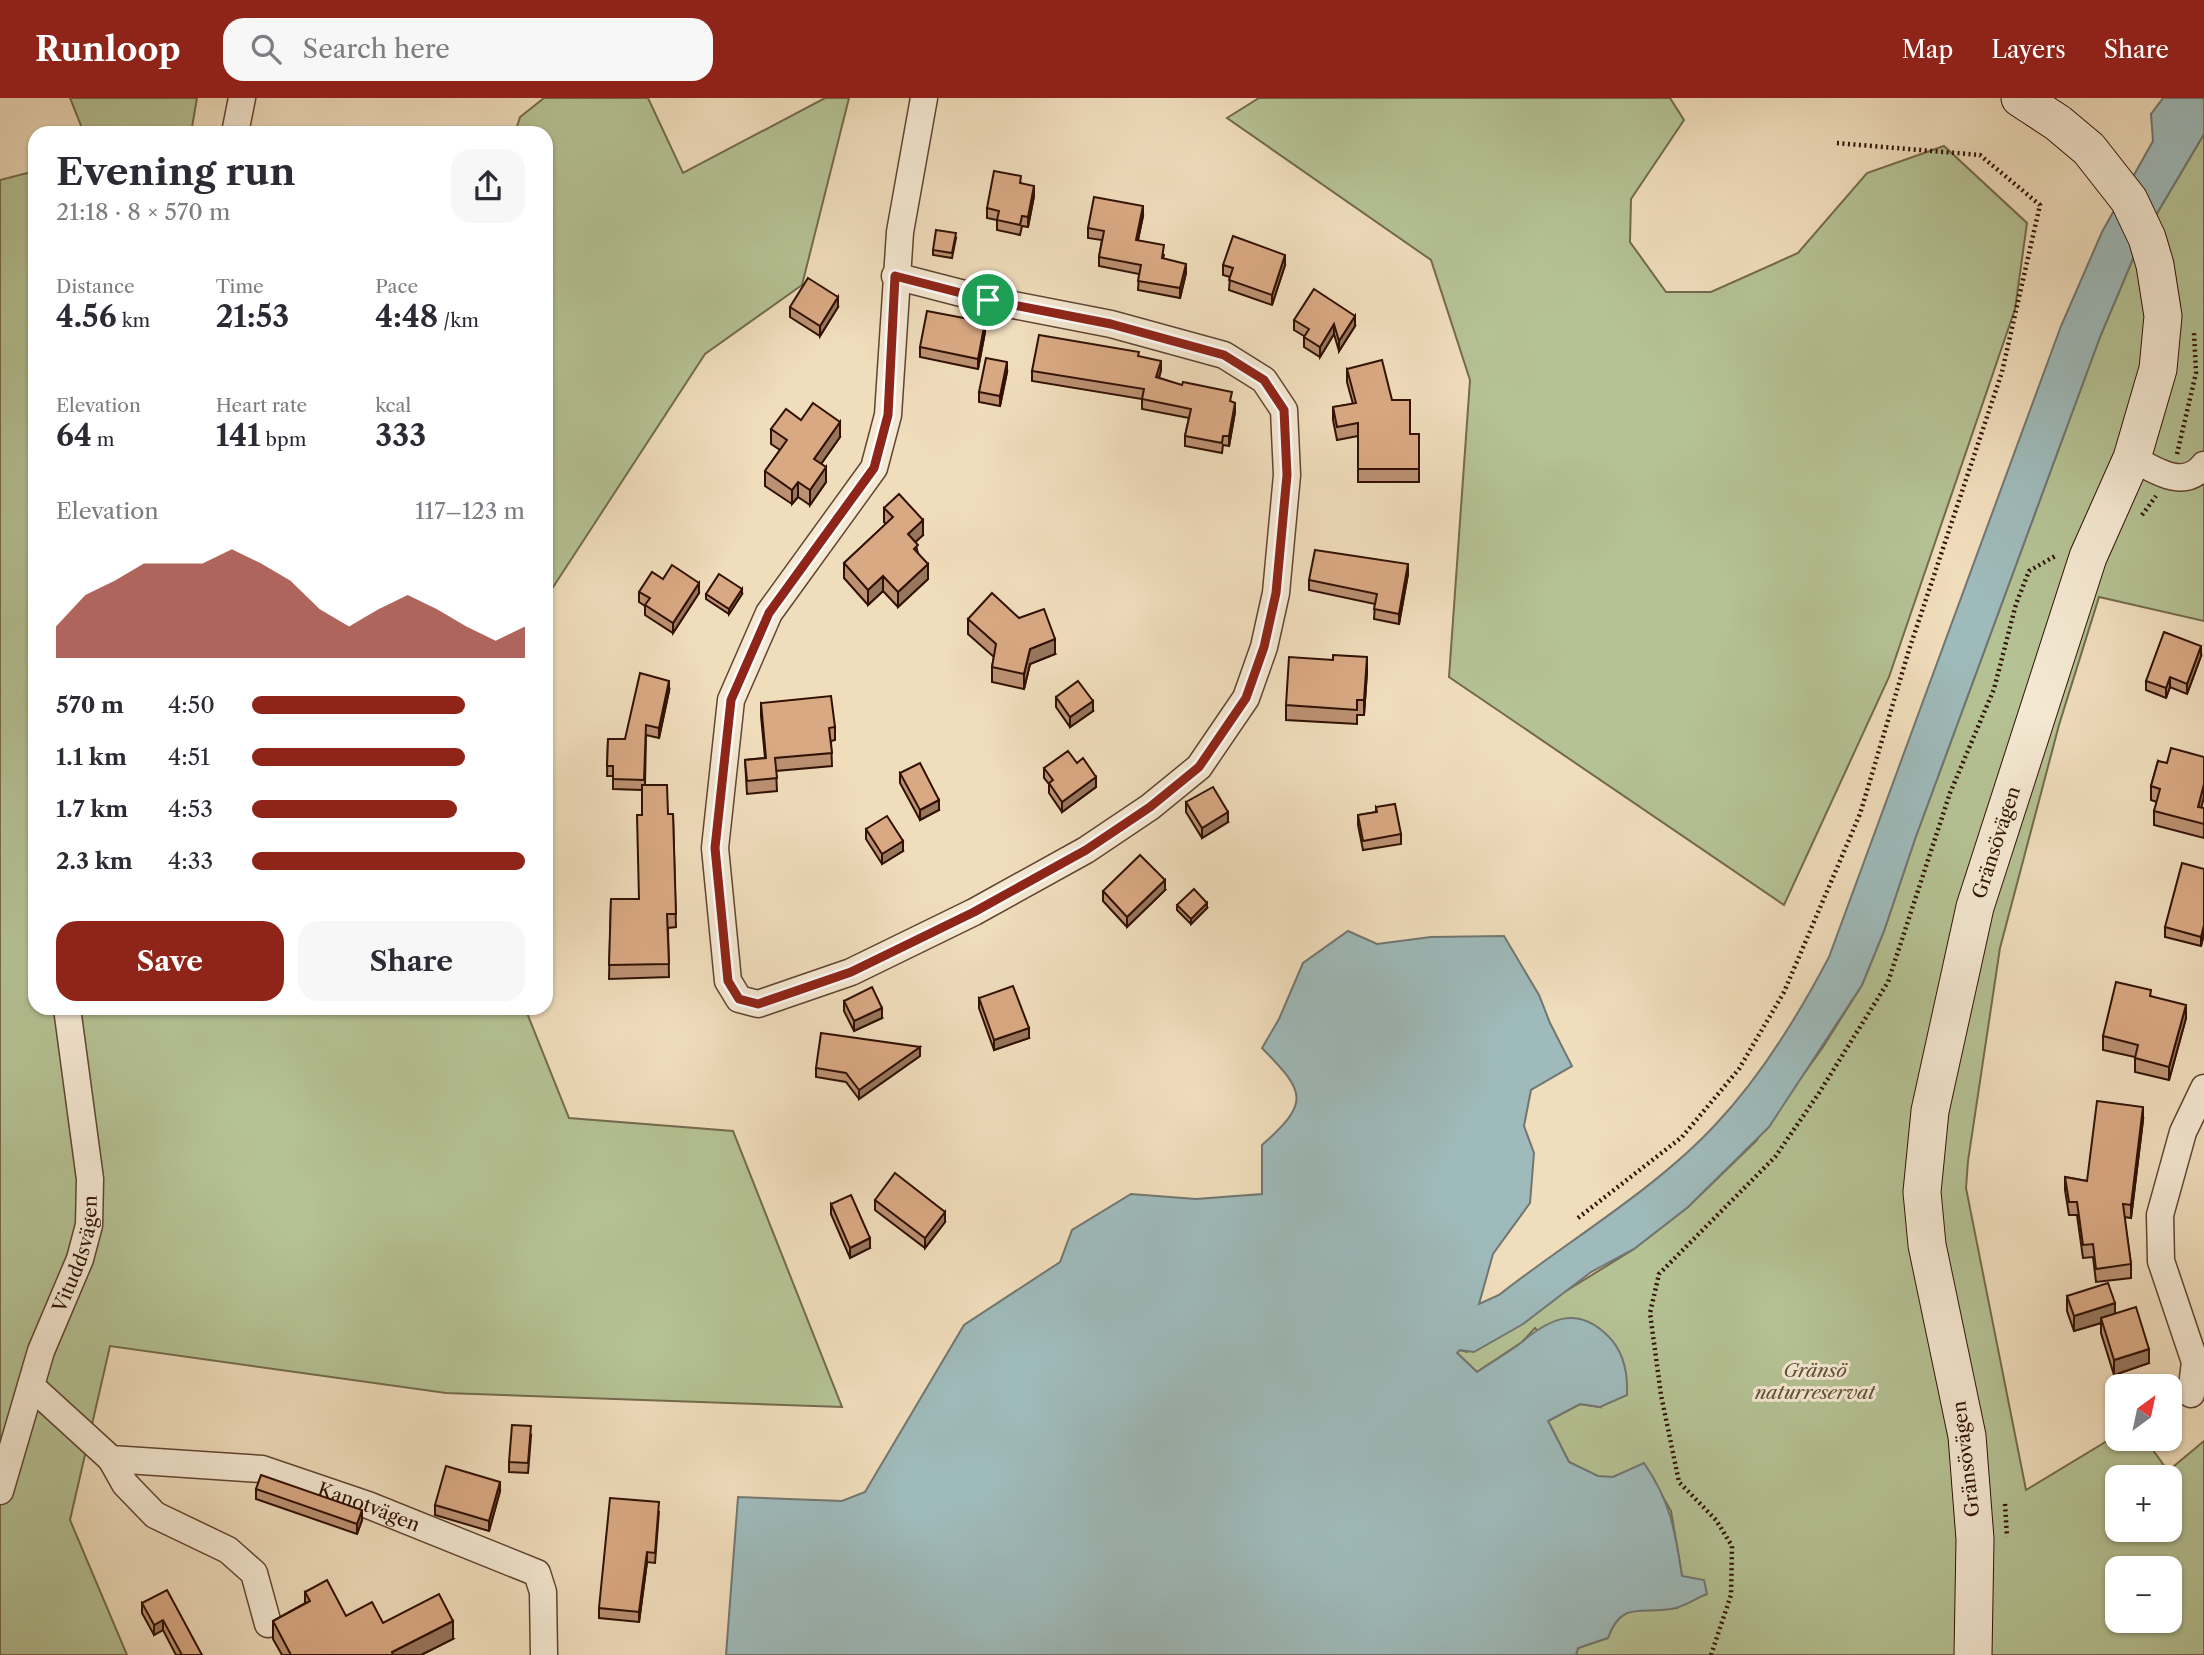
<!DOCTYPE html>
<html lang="en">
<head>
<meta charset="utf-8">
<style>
  body { margin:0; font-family:"Libre Caslon Text",serif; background:#f7f7f7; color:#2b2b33; height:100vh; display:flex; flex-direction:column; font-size:26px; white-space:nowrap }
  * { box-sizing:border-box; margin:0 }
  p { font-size:23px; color:#7c7c81 }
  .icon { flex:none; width:38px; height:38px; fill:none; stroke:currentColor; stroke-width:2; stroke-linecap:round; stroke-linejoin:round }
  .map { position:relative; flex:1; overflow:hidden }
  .panel { position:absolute; left:28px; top:28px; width:525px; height:889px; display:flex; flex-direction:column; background:#fff; border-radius:21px; box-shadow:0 2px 5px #0004 }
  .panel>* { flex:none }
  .needle { width:46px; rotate:33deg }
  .tools { position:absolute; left:2105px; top:1276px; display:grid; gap:14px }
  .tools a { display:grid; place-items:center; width:77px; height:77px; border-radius:14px; background:#fff; box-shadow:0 2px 5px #0004; font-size:35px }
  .pin { position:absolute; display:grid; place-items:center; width:60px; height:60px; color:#fff; margin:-30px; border:4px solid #fff; border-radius:50%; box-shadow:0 2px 7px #0007 }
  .round { display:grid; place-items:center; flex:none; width:74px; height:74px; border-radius:21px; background:#f7f7f7 }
  .overview { display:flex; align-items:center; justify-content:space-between; height:119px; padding:0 28px }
  h1 { font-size:38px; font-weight:700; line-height:52px }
  .figures { display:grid; grid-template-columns:repeat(3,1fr); gap:10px; height:119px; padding:7px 28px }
  .figures div { display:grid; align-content:center }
  .figures b { font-size:30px; font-weight:700 }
  .figures small { font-size:19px; font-weight:400 }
  .figures p { font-size:19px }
  .chart { height:196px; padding:14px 28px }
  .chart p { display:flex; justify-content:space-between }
  .chart svg { width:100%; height:126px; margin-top:7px; fill:#8f2418; opacity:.7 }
  .cta { display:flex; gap:14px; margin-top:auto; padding:14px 28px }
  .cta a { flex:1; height:80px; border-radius:21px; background:#8f2418; color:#fff; font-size:28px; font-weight:700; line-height:80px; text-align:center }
  .cta a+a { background:#f7f7f7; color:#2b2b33 }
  ul { padding:0 28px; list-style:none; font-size:23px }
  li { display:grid; grid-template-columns:112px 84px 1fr; align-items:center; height:52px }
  li i { height:18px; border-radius:9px; background:#8f2418 }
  header { display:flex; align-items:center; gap:42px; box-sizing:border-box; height:98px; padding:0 35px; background:#8f2418; color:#fff }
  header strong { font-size:33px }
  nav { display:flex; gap:38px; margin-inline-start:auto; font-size:24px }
  .search { width:490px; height:63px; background:#f7f7f7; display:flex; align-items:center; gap:18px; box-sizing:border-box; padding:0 24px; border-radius:21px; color:#7c7c81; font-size:26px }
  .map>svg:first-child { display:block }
  .green { fill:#b5c294; stroke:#736a4c; stroke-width:2; fill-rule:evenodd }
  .water { fill:#9ebaba; stroke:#727671; stroke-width:2 }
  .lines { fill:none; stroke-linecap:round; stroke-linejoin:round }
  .street-casing { stroke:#614432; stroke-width:29 }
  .secondary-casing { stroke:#311104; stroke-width:39 }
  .path { stroke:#311104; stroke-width:4.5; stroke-dasharray:2 3.5; stroke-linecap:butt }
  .street { stroke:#f5e9d3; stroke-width:26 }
  .secondary { stroke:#f5e9d3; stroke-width:37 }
  .wall { fill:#bb9172; stroke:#311104; stroke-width:2 }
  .shaded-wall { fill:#98765c; stroke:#311104; stroke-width:2 }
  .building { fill:#d9a984; stroke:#311104; stroke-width:2 }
  .route-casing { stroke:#fff; stroke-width:14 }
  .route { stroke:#8f2418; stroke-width:9 }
  .labels { text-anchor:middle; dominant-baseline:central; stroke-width:6; stroke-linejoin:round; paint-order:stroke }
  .street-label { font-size:19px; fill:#311104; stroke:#f5e9d3 }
  .park-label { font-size:19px; font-style:italic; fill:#5f4f36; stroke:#f5e9d3 }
</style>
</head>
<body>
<header>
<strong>Runloop</strong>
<div class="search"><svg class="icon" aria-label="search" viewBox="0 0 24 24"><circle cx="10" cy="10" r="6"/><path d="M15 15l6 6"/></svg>Search here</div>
<nav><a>Map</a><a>Layers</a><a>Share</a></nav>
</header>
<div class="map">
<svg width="2204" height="1557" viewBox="0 0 2204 1557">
  <rect width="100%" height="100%" fill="#f0ddbc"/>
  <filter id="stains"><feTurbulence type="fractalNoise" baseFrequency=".00286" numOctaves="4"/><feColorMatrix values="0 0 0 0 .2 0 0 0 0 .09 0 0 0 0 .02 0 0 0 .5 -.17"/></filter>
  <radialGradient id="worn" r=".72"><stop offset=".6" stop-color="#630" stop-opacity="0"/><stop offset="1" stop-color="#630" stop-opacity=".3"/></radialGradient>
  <g class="green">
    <path d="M70 0H197L191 35H84Z"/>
    <path d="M544 0H648L683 75 825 0H849L802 187 705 256 546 500V35H515L520 19Z"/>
    <path d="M1259 0H1670L1684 22 1631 101 1630 144 1666 194H1711L1798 155 1867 75 1944 48 2027 125 2015 211 1889 579 1784 807 1449 579 1470 282 1431 162 1227 20Z"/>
    <path d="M2204 36V523L2099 499 2059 627 2000 850 1968 1063 1966 1090 2026 1392 2117 1337 2118 1340 2145 1341 2168 1373 2204 1343V1557H1576L1578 1550 1608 1540C1620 1504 1643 1512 1677 1510L1682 1478 1671 1413 1644 1366 1613 1379H1598L1569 1364 1548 1323 1580 1306 1600 1309 1535 1230 1522 1244 1477 1274 1457 1255 1460 1252 1467 1254 1634 1151 1688 1109 1756 1043 1823 949 1862 887 1884 833 1915 741 2100 239 2140 144ZM2118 1379H2170V1432H2118ZM2118 1470H2170V1522H2118Z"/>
    <path d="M35 73V910H525L569 1020 733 1033 842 1309 446 1295 110 1248 70 1422 127 1557H0V82Z"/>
  </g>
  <path class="water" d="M2163 0H2204V36L2140 144 2100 239 1915 741 1884 833 1862 887 1769 1029 1688 1109 1634 1151 1591 1174 1523 1226 1474 1254 1460 1252 1457 1255 1477 1274C1491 1264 1508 1255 1522 1244 1550 1220 1577 1208 1607 1237 1624 1253 1628 1275 1627 1297L1600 1309 1580 1306 1548 1323 1569 1364 1598 1378 1613 1379 1644 1365C1671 1404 1675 1433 1682 1478L1704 1482 1707 1496C1697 1500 1686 1507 1676 1510 1644 1518 1622 1500 1608 1540L1578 1550 1576 1557H726L738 1399 842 1403 865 1394 964 1227 1060 1164 1072 1132 1131 1096 1196 1101 1262 1096V1047C1311 1004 1305 994 1262 950L1279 921 1303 865 1348 833 1377 846 1431 839 1504 838 1539 897 1550 925 1572 968 1531 992 1524 1028 1534 1055 1530 1105 1493 1156 1479 1206 1499 1197C1569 1142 1656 1091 1716 1026 1762 977 1798 918 1829 859L2061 228 2102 134 2153 43 2151 16Z"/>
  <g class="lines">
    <g class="street-casing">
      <g id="street">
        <path d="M235 35 242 0"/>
        <path d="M895 178 988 202 1111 226 1224 257 1264 282 1284 312 1287 377 1276 495 1264 549 1246 600 1199 669 1150 709 1086 752 974 814 851 874 758 906 739 901 728 883 715 750 731 602 769 515 874 370 888 317 900 134 924 0"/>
        <path d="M2132 360C2155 372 2184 393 2204 367"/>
        <path id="s1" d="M31 1288 111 1361 262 1371 368 1407 537 1475 543 1494 544 1557"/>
        <path d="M2191 1296 2195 1264 2161 1163 2160 1117 2183 1034 2204 990"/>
        <path d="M111 1361 125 1386 155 1417 228 1452 254 1475 268 1526"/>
        <path id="s2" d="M0 1393 41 1253 80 1161 89 1127 90 1081 67 910"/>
      </g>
    </g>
    <g class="secondary-casing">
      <g id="secondary">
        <path id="s3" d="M1973 1557 1975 1441 1967 1338 1927 1147 1922 1094 1930 1013 1975 809 2088 459 2132 360 2158 271 2163 218 2155 167 2147 140 2129 102 2089 51 2058 25 2020 0"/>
      </g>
    </g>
    <g class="path">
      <path d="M2177 356 2196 275 2194 235"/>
      <path d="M2142 417 2156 398"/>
      <path d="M1578 1120 1682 1039 1739 971 1784 894 1860 716 1909 552 2002 274 2040 107 1980 57 1836 45"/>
      <path d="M2005 1406 2007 1439"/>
      <path d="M1711 1557 1731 1497 1732 1448 1716 1422 1679 1384 1661 1297 1650 1215 1659 1176 1775 1059 1819 995 1888 884 1950 695 1994 591 2016 506 2029 473 2057 457"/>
    </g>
    <use href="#street" class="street"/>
    <use href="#secondary" class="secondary"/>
  </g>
  <g class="wall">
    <path d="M1021 85 1034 98 1028 129 1022 128 1020 137 997 132V122L987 120V110Z"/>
    <path d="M1143 118 1138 142 1164 157 1163 160 1186 175 1180 200 1138 192 1139 176 1099 168V159L1102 142 1088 140V130Z"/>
    <path d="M956 140 952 160 933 157V152Z"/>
    <path d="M1223 167H1285L1272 207 1229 192 1230 179 1223 177Z"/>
    <path d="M790 209H838L820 238 790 219Z"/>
    <path d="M1294 222 1355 228 1339 253 1334 236 1320 259 1304 249V238L1294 232Z"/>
    <path d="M985 234 978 271 920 259V249Z"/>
    <path d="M1139 259 1161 272 1159 280 1232 304 1235 314 1229 348 1223 347 1222 355 1185 348V338L1189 320 1142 311V301L1032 283V273Z"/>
    <path d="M1347 271 1392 302 1410 336H1419V384H1358V338L1337 342 1333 322V309L1353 306 1347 284Z"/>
    <path d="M1007 274 1000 308 979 304V294Z"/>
    <path d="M801 322 840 339 821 366 826 384 810 407 798 399 792 406 765 388V373L780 352 771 346V331Z"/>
    <path d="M884 410 923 437 915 444 918 455 928 481 898 509 883 493 868 507 844 480V465L886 426 884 424Z"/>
    <path d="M1408 476 1399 526 1374 521 1375 506 1309 492V482Z"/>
    <path d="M663 481 699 495 673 535 645 517V508L639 504V494Z"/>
    <path d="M706 496H742L729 516 706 501Z"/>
    <path d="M968 521 1055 556 1030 566 1024 591 992 584V569L994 559 968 536Z"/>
    <path d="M2201 558 2187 596 2170 589 2166 600 2146 592V583Z"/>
    <path d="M1333 562 1367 574 1364 617H1357V626L1286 622V607Z"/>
    <path d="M669 593 659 640 646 637 645 687 668 716H673L676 829 668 830 669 879 609 881 611 801H639L642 717V692L613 691V678H607L608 641H625Z"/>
    <path d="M1056 599 1093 613 1070 629 1056 609Z"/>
    <path d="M761 605 835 629V642L831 643 832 668 776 673 777 693 747 696 745 662 765 660 761 618Z"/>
    <path d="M2158 663 2201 710H2204V740L2154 727V713L2157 704 2151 702V688Z"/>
    <path d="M1077 665 1096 689 1062 714 1049 695V686L1044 680V670Z"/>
    <path d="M900 675 939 712 920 722 900 685Z"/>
    <path d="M1186 704 1228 724 1202 740 1186 714Z"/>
    <path d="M1376 709 1401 736V746L1363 752 1358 727V717L1376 714Z"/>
    <path d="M866 731 903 753 882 766 866 741Z"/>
    <path d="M2204 771V836L2201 848 2165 839V829Z"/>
    <path d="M1165 792 1127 829 1103 803V793Z"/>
    <path d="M1177 807 1207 810 1191 826 1177 812Z"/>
    <path d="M2151 898 2186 920 2169 982 2135 974V959L2103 952V938Z"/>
    <path d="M979 900 1029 940 994 952 979 910Z"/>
    <path d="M844 903 882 920 854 933 844 913Z"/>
    <path d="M920 958 859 1001 846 984 816 979V970Z"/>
    <path d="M2143 1022 2131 1120 2124 1119 2131 1166V1180L2096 1184 2093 1159 2083 1160 2077 1117H2069L2065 1092V1079L2087 1083Z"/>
    <path d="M875 1102 945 1124 925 1150 875 1112Z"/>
    <path d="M831 1106 870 1150 850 1160 831 1116Z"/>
    <path d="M2067 1198 2115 1215 2149 1265 2114 1277 2101 1235V1225L2074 1233 2067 1213Z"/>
    <path d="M531 1338 528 1375 509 1374V1364Z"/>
    <path d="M256 1391 362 1422 357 1436 256 1401Z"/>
    <path d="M500 1393 489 1433 435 1417V1407Z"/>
    <path d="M659 1413 655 1465 647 1464 639 1524 599 1520V1510Z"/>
    <path d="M305 1494 346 1518 453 1541 421 1557H282L273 1541V1523L305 1505Z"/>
    <path d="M142 1505 202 1557H176L163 1532 154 1537 142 1515Z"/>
  </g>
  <g class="shaded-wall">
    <path d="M1034 88V98L1028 129V119Z"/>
    <path d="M1143 108V118L1136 151V142Z"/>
    <path d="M1285 157V167L1272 207V197Z"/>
    <path d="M1186 166V175L1180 200V190Z"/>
    <path d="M838 199V209L820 238V228Z"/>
    <path d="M1355 218V228L1339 253V243Z"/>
    <path d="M985 224V234L978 271V261Z"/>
    <path d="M1334 226V236L1320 259V249Z"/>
    <path d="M1161 263V272L1156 289V279Z"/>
    <path d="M1007 264V274L1000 308V298Z"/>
    <path d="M1235 305V314L1229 348V338Z"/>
    <path d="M840 324V339L814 376V361Z"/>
    <path d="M826 369V384L810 407V392Z"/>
    <path d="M798 384V399L792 406V392Z"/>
    <path d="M923 422V437L908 451V436Z"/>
    <path d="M928 466V481L898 509V494Z"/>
    <path d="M1408 466V476L1399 526V516Z"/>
    <path d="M883 478V493L868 507V492Z"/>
    <path d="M699 485V495L673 535V525Z"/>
    <path d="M742 491V496L729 516V511Z"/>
    <path d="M1055 541V556L1030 566 1024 591V576L1030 551Z"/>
    <path d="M2201 548V558L2187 596V586Z"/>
    <path d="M1367 559V574L1364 617V602Z"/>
    <path d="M2170 579V589L2166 600V590Z"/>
    <path d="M669 583V593L659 640V630Z"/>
    <path d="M1093 603V613L1070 629V619Z"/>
    <path d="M1096 679V689L1062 714V704Z"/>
    <path d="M2204 686V699L2198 723V709Z"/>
    <path d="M939 702V712L920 722V712Z"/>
    <path d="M1228 714V724L1202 740V730Z"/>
    <path d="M903 743V753L882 766V756Z"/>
    <path d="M1165 782V792L1127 829V819Z"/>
    <path d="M1207 805V810L1191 826V821Z"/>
    <path d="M2204 827V836L2201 848V839Z"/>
    <path d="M2186 907V920L2169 982V969Z"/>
    <path d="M882 910V920L854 933V923Z"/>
    <path d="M1029 930V940L994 952V942Z"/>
    <path d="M920 949V958L859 1001V992Z"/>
    <path d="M2143 1009V1022L2131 1120V1107Z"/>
    <path d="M945 1114V1124L925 1150V1140Z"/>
    <path d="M870 1140V1150L850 1160V1150Z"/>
    <path d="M2115 1205V1220H2101V1225L2074 1233V1218Z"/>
    <path d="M2149 1251V1265L2114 1277V1262Z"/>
    <path d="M500 1384V1393L489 1433V1423Z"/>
    <path d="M362 1412V1422L357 1436V1426Z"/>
    <path d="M647 1454V1464L639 1524V1514Z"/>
    <path d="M163 1522V1532L154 1537V1527Z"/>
    <path d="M453 1523V1541L421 1557H392V1554Z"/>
  </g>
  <g class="building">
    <path d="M994 73 1021 78 1020 85 1034 88 1028 119 1022 118 1020 127 997 122 999 113 987 110Z"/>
    <path d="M1094 99 1143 108 1136 142 1164 147 1162 160 1186 166 1180 190 1138 183 1141 167 1099 159 1104 133 1088 130Z"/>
    <path d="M936 132 956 135 952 155 933 152Z"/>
    <path d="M1233 138 1285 157 1272 197 1229 182 1233 170 1223 167Z"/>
    <path d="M808 180 838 199 820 228 790 209Z"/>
    <path d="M1314 191 1355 218 1339 243 1334 226 1320 249 1304 239 1309 231 1294 222Z"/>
    <path d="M927 213 985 224 978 261 920 249Z"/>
    <path d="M1039 237 1139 254 1138 258 1161 263 1156 279 1182 287 1183 284 1232 294 1230 303 1235 305 1229 338H1223L1222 345 1185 338 1191 311 1142 301 1144 291 1032 273Z"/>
    <path d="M986 260 1007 264 1000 298 979 294Z"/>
    <path d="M1382 262 1392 302H1410V336H1419V371H1358V325L1337 329 1333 309 1356 305 1347 271Z"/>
    <path d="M813 305 840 324 814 361 826 369 810 392 798 384 792 392 765 373 787 342 771 331 786 311 801 322Z"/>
    <path d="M899 396 923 422 908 436 918 447 914 451 928 466 898 494 883 478 868 492 844 465 893 419 884 410Z"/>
    <path d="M1315 452 1408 466 1399 516 1374 511 1377 496 1309 482Z"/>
    <path d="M672 467 699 485 673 525 645 507 650 500 639 494 652 474 663 481Z"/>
    <path d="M719 476 742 491 729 511 706 496Z"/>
    <path d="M992 495 1019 520 1044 511 1055 541 1030 551 1024 576 992 569 996 546 968 521Z"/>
    <path d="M2164 534 2201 548 2187 586 2170 579 2166 590 2146 583Z"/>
    <path d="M1333 557 1367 559 1364 602H1357V612L1286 607 1289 559 1333 562Z"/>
    <path d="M640 575 669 583 659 630 646 627 644 682 613 681V668H607L608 641H625Z"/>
    <path d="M1078 583 1093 603 1070 619 1056 599Z"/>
    <path d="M831 598 835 629 829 630 832 655 775 660 777 680 747 683 745 662 766 660 761 605Z"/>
    <path d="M2171 650 2204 659V686L2198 709 2204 710V726L2154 713 2160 691 2151 688 2158 663 2167 665Z"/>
    <path d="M1068 653 1077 665 1083 660 1096 679 1062 704 1049 685 1053 682 1044 670Z"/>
    <path d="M920 665 939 702 920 712 900 675Z"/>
    <path d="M642 687H667L668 716H673L676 816H667L669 866 609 867 611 801H639L637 717H642Z"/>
    <path d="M1213 689 1228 714 1202 730 1186 704Z"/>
    <path d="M1395 706 1401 736 1363 743 1358 717 1377 714 1376 709Z"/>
    <path d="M887 718 903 743 882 756 866 731Z"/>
    <path d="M1140 757 1165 782 1127 819 1103 793Z"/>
    <path d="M2182 765 2204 771V827L2201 839 2165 829Z"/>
    <path d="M1194 791 1207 805 1191 821 1177 807Z"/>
    <path d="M2116 884 2151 892 2150 898 2186 907 2169 969 2135 960 2138 947 2103 938Z"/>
    <path d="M1013 888 1029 930 994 942 979 900Z"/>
    <path d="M872 889 882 910 854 923 844 903Z"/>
    <path d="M821 935 920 949 859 992 846 975 816 970Z"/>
    <path d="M2097 1003 2143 1009 2131 1107 2123 1106 2131 1166 2096 1171 2093 1146 2083 1147 2077 1104H2069L2065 1079 2087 1083Z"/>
    <path d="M895 1075 945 1114 925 1140 875 1102Z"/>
    <path d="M851 1097 870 1140 850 1150 831 1106Z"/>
    <path d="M2108 1185 2115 1205 2074 1218 2067 1198Z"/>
    <path d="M2136 1209 2149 1251 2114 1262 2101 1220Z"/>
    <path d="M512 1327 531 1328 528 1365 509 1364Z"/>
    <path d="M446 1368 500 1384 489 1423 435 1407Z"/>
    <path d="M261 1377 362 1412 357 1426 256 1391Z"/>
    <path d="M610 1400 659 1404 655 1455 647 1454 639 1514 599 1510Z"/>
    <path d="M327 1482 346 1518 372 1504 383 1525 439 1496 453 1523 392 1554 393 1557H291L273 1523 310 1503 305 1494Z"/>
    <path d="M167 1492 202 1557H182L163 1522 154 1527 142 1505Z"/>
  </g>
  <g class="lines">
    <g class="route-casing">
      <path id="route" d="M895 178 988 202 1111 226 1224 257 1264 282 1284 312 1287 377 1276 495 1264 549 1246 600 1199 669 1150 709 1086 752 974 814 851 874 758 906 739 901 728 883 715 750 731 602 769 515 874 370 888 317Z"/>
    </g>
    <use href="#route" class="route"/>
  </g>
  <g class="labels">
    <g class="street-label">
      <text stroke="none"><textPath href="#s3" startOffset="826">Gränsövägen</textPath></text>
      <text stroke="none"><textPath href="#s2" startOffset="250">Vituddsvägen</textPath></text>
      <text transform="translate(1966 1361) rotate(-97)">Gränsövägen</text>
      <text stroke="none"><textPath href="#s1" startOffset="373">Kanotvägen</textPath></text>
    </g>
    <g class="park-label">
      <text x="1815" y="1272">Gränsö<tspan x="1815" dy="22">naturreservat</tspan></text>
    </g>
  </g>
  <rect width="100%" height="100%" filter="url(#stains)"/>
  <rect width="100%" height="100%" fill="url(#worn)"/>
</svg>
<div class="tools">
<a><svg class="needle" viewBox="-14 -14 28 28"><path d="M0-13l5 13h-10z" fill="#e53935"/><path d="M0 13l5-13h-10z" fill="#7c7c81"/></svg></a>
<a>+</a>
<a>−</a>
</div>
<div class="pin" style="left:988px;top:202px;background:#1e9e55"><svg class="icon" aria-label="arrive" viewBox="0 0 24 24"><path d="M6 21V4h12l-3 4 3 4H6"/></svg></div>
<section class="panel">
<div class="overview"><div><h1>Evening run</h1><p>21:18 · 8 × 570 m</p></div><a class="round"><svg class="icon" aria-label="share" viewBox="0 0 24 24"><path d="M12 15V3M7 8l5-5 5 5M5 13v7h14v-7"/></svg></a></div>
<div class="figures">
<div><p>Distance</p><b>4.56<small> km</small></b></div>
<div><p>Time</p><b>21:53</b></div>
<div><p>Pace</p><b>4:48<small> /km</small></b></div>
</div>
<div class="figures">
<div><p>Elevation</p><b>64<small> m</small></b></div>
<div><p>Heart rate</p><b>141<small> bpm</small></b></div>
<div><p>kcal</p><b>333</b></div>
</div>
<div class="chart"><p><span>Elevation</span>117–123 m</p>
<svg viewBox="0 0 160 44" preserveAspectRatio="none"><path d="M0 44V33L10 22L20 17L30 11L40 11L50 11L60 6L70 11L80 17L90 27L100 33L110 27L120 22L130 27L140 33L150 38L160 33V44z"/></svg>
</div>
<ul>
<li><b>570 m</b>4:50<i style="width:78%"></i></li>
<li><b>1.1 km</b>4:51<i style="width:78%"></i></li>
<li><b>1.7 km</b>4:53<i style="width:75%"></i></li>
<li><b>2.3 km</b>4:33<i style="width:100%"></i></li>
</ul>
<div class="cta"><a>Save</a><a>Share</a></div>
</section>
</div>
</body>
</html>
